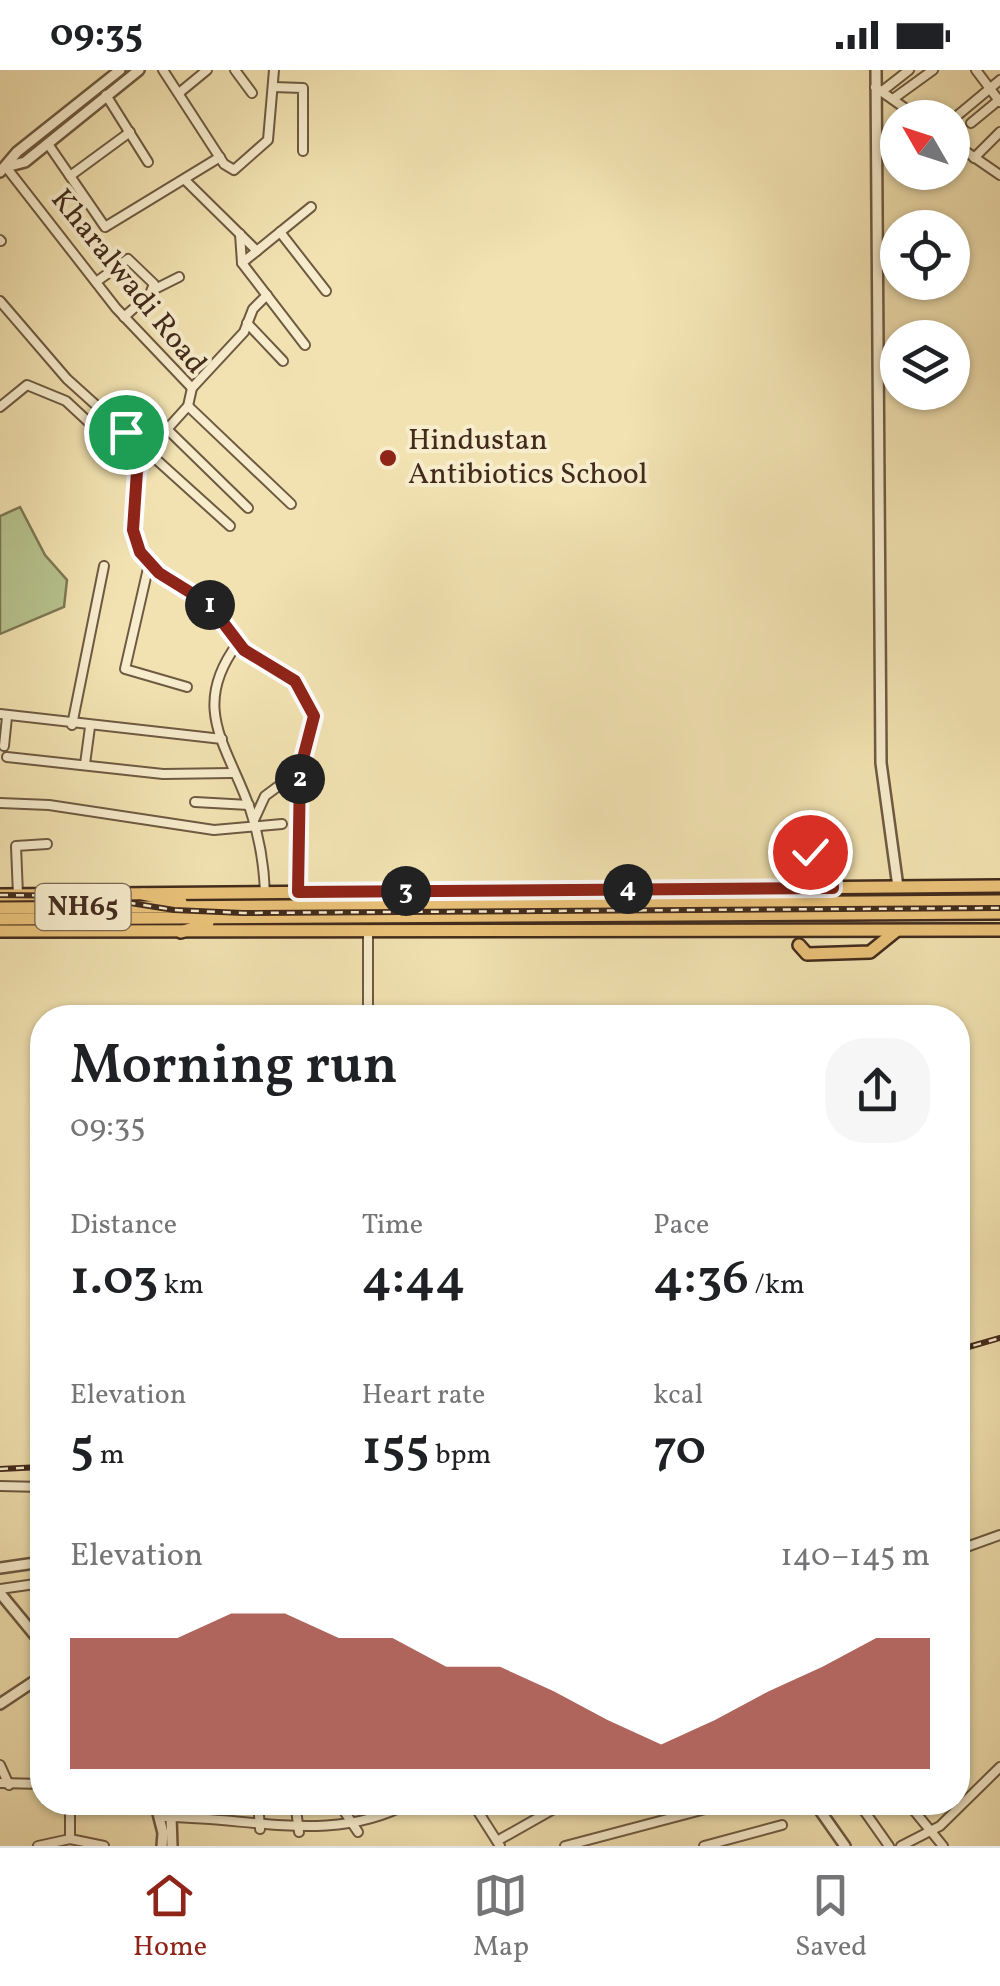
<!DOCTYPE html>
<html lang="en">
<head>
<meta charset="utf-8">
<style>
  body { margin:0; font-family:Vollkorn,serif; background:#f6f6f6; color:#202124; height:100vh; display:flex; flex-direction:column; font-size:38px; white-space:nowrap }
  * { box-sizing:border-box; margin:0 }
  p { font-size:32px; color:#757577 }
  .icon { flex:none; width:55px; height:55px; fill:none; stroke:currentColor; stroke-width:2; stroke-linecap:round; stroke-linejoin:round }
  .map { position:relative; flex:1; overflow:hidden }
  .panel { position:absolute; left:30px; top:935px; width:940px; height:810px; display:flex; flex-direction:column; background:#fff; border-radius:40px; box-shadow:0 2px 8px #0004 }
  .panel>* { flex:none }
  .needle { width:65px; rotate:309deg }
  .controls { position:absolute; left:880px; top:30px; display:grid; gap:20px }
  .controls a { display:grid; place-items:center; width:90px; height:90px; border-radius:50%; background:#fff; box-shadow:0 2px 8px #0004; font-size:50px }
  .pin { position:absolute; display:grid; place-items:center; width:85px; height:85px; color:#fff; margin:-42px; border:5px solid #fff; border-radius:50%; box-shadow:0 2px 10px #0007 }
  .km { position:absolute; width:50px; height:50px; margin:-25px; border-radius:50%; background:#222; color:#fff; font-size:28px; line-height:50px; text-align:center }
  .round { display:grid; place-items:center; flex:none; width:105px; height:105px; border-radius:40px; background:#f6f6f6 }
  .summary { display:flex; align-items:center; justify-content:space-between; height:170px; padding:0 40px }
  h1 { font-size:55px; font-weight:600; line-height:75px }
  .stats { display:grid; grid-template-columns:repeat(3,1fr); gap:15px; height:170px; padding:10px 40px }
  .stats div { display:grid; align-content:center }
  .stats b { font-size:50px; font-weight:600 }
  .stats small { font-size:28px; font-weight:400 }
  .stats p { font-size:28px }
  .chart { height:280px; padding:20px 40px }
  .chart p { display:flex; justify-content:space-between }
  .chart svg { width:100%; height:180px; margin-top:10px; fill:#8f2418; opacity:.7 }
  .status { display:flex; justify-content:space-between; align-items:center; height:70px; padding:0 50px; background:#fff; direction:ltr }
  .status svg { height:28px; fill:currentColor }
  .tabs { display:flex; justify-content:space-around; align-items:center; height:140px; border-top:2px solid #e0e0e0; background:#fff; font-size:28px; color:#757577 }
  .tabs a { display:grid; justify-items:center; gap:5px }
  .tabs .selected { color:#8f2418 }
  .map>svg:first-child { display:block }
  .green { fill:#b7c48e; stroke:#7c7855; stroke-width:2.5 }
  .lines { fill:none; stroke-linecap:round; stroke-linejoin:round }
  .minor-casing { stroke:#6e5941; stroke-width:12 }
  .tertiary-casing { stroke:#6e5941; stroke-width:14 }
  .primary-casing { stroke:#422b1c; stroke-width:16 }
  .trunk-casing { stroke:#422b1c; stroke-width:16 }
  .minor { stroke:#f7eccc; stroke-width:8 }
  .tertiary { stroke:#f7eccc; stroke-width:9 }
  .primary { stroke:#e9c178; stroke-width:11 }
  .trunk { stroke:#e9c178; stroke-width:11 }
  .rail-casing { stroke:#422b1c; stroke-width:6 }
  .rail { stroke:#f7eccc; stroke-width:2.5; stroke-dasharray:8; stroke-linecap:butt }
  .route-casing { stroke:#fff; stroke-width:20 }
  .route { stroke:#8f2418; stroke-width:12 }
  .poi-dot { fill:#8f2418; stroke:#f7eccc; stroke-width:4 }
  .labels { text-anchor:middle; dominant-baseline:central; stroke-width:8; stroke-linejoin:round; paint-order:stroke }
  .shield { fill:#f7eccc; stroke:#786551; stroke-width:2.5 }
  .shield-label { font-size:28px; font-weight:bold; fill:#422b1c }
  .street-label { font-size:30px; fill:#422b1c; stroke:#f7eccc }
  .poi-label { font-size:30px; fill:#422b1c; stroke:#f7eccc; text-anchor:start }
</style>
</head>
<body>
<div class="status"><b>09:35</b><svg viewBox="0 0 49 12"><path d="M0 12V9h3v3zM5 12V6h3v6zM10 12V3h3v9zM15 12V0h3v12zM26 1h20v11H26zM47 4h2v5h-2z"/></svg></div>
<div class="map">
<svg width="1000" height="1776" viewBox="0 0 1000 1776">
  <rect width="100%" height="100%" fill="#f2e2b1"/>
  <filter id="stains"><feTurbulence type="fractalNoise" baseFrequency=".002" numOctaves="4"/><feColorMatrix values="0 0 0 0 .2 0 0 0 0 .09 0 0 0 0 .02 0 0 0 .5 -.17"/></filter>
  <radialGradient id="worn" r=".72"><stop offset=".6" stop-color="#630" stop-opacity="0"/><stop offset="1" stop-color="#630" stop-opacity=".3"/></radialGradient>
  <path class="green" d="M20 437 45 485 67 510 64 537 0 564V446Z"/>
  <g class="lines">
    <g class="minor-casing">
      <g id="minor">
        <path d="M163 0 224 94 234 100 268 70 274 0"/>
        <path d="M235 0 252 23"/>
        <path d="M976 0 1000 32"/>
        <path d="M273 17 303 18V81"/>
        <path d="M875 17 919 48"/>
        <path d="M881 22 909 0"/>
        <path d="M179 23 207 0"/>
        <path d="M106 25 148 92"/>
        <path d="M893 29 933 0"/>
        <path d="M952 50 1000 10"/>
        <path d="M971 53 1000 29"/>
        <path d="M952 72 1000 105"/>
        <path d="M48 74 105 157 220 87"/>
        <path d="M974 88 1000 62"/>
        <path d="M6 97 116 238 192 318"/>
        <path d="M70 106 130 62"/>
        <path d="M185 110 257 181"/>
        <path d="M280 162 326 221"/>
        <path d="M240 164 242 193 305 275"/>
        <path d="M0 170 1 171"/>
        <path d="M242 193 311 137"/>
        <path d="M96 212 128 189 154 214 150 224 124 247"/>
        <path d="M153 220 179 207"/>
        <path d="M267 225 253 239 244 262 192 318 188 336 141 388 133 460 149 494 209 534 253 588 295 611 314 646 300 700 297 822"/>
        <path d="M0 231 67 309 230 456"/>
        <path d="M247 253 283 291"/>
        <path d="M188 336 291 434"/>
        <path d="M0 337 27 315 66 331 138 398"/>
        <path d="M167 359 248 438"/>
        <path d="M149 494 125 599 187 617"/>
        <path d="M238 573C189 638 228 676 250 739 259 766 264 794 265 823"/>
        <path d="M0 644 222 669"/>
        <path d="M72 655 104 496"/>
        <path d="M4 676 7 647"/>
        <path d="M7 687 163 704 232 703"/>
        <path d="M85 694 90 657"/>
        <path d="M195 732 249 735"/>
        <path d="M0 733 49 735 214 760 282 754"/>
        <path d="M254 750 265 726 300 700"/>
        <path d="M18 825 16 776 47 774"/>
        <path d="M368 862V948"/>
        <path d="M0 1416 42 1417"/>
        <path d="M958 1480 1000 1465"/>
        <path d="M0 1519 42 1513"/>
        <path d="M0 1695 9 1715"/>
        <path d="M0 1713 42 1714"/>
        <path d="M70 1732V1769"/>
        <path d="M258 1732 260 1759"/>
        <path d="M295 1732 299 1762"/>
        <path d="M338 1732 358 1762"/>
        <path d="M472 1732 500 1776"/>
        <path d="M858 1732 889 1776"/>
        <path d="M907 1732 943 1776"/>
        <path d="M161 1747C250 1746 331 1776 411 1732"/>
        <path d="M497 1771 566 1732"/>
        <path d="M38 1776 70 1769 104 1776"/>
        <path d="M565 1776 732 1732"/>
        <path d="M704 1776 782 1755"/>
        <path d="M901 1776 940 1756 1000 1697"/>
      </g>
    </g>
    <g class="tertiary-casing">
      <g id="tertiary">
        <path d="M876 0 881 693 898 817"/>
        <path d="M6 97 25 92 139 0"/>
        <path d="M0 102 17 82 120 0"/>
        <path d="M0 1498 42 1492"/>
        <path d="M0 1523 42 1574"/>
        <path d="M0 1634 42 1606"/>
        <path d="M155 1732 163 1763 162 1776"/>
        <path d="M165 1732 171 1747 172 1776"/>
        <path d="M814 1732 845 1776"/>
      </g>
    </g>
    <g class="primary-casing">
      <g id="primary">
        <path d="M800 805 805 785 822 783 832 791 833 818"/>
        <path d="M0 825 1000 816"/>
        <path d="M0 861 1000 860"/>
        <path d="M799 875 807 884 870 882 896 861"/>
      </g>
    </g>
    <g class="trunk-casing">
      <g id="trunk">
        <path d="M143 824 181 832"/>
        <path d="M0 838 1000 831"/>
        <path d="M0 849 1000 843"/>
        <path d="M181 862 208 853"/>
      </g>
    </g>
    <use href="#minor" class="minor"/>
    <use href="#tertiary" class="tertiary"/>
    <use href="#primary" class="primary"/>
    <use href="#trunk" class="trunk"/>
    <g class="rail-casing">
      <g id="rail">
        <path d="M0 825 87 826 174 840 243 843 1000 838"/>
        <path d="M958 1280 1000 1268"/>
        <path d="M0 1399 42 1397"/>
      </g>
    </g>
    <use href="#rail" class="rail"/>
  </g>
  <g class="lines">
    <g class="route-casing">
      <path id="route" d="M126 362 147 381 137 401 133 460 140 482 159 503 209 534 244 580 295 611 314 646 300 700 298 822 833 818 832 791 822 782H810"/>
    </g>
    <use href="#route" class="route"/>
  </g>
  <circle class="poi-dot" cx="388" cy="388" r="10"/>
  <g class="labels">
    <rect class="shield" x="35.5" y="814" width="95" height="46" rx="8"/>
    <g class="shield-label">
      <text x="83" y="837">NH65</text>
    </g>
    <g class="street-label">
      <text transform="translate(128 212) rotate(51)">Kharalwadi Road</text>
    </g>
    <g class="poi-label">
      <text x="408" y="371">Hindustan<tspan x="408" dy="34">Antibiotics School</tspan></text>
    </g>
  </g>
  <rect width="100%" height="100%" filter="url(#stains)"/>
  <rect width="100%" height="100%" fill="url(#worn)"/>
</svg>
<div class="controls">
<a><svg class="needle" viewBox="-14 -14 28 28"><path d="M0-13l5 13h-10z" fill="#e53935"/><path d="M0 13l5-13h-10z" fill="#757577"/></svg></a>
<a><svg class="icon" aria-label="locate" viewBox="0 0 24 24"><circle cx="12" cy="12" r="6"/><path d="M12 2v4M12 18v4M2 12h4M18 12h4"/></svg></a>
<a><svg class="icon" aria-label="layers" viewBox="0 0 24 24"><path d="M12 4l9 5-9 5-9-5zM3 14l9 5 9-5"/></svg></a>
</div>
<div class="pin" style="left:126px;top:362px;background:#1e9e55"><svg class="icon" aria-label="arrive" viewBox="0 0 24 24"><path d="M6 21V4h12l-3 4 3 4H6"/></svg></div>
<div class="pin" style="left:810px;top:782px;background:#d93025"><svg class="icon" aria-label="check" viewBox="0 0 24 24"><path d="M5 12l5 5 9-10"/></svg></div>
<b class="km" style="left:210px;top:535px">1</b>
<b class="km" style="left:300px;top:709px">2</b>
<b class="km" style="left:406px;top:821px">3</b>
<b class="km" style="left:628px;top:819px">4</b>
<section class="panel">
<div class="summary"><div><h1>Morning run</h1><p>09:35</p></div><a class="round"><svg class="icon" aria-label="share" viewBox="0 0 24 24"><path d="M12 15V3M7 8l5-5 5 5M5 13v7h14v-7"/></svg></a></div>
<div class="stats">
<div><p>Distance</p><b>1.03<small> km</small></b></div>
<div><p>Time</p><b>4:44</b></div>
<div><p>Pace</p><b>4:36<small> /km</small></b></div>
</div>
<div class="stats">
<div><p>Elevation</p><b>5<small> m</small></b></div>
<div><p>Heart rate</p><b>155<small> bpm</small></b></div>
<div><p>kcal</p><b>70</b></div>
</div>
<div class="chart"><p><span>Elevation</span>140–145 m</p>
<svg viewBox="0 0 160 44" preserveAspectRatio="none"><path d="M0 44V12L10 12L20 12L30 6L40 6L50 12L60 12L70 19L80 19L90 25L100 32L110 38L120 32L130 25L140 19L150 12L160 12V44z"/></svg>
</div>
</section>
</div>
<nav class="tabs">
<a class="selected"><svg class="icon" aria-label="home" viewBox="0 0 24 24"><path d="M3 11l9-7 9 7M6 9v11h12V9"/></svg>Home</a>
<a><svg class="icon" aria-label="map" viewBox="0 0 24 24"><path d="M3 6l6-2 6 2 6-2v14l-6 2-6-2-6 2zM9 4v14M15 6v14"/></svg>Map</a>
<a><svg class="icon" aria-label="saved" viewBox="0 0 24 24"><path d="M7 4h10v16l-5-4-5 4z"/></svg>Saved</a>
</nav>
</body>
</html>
